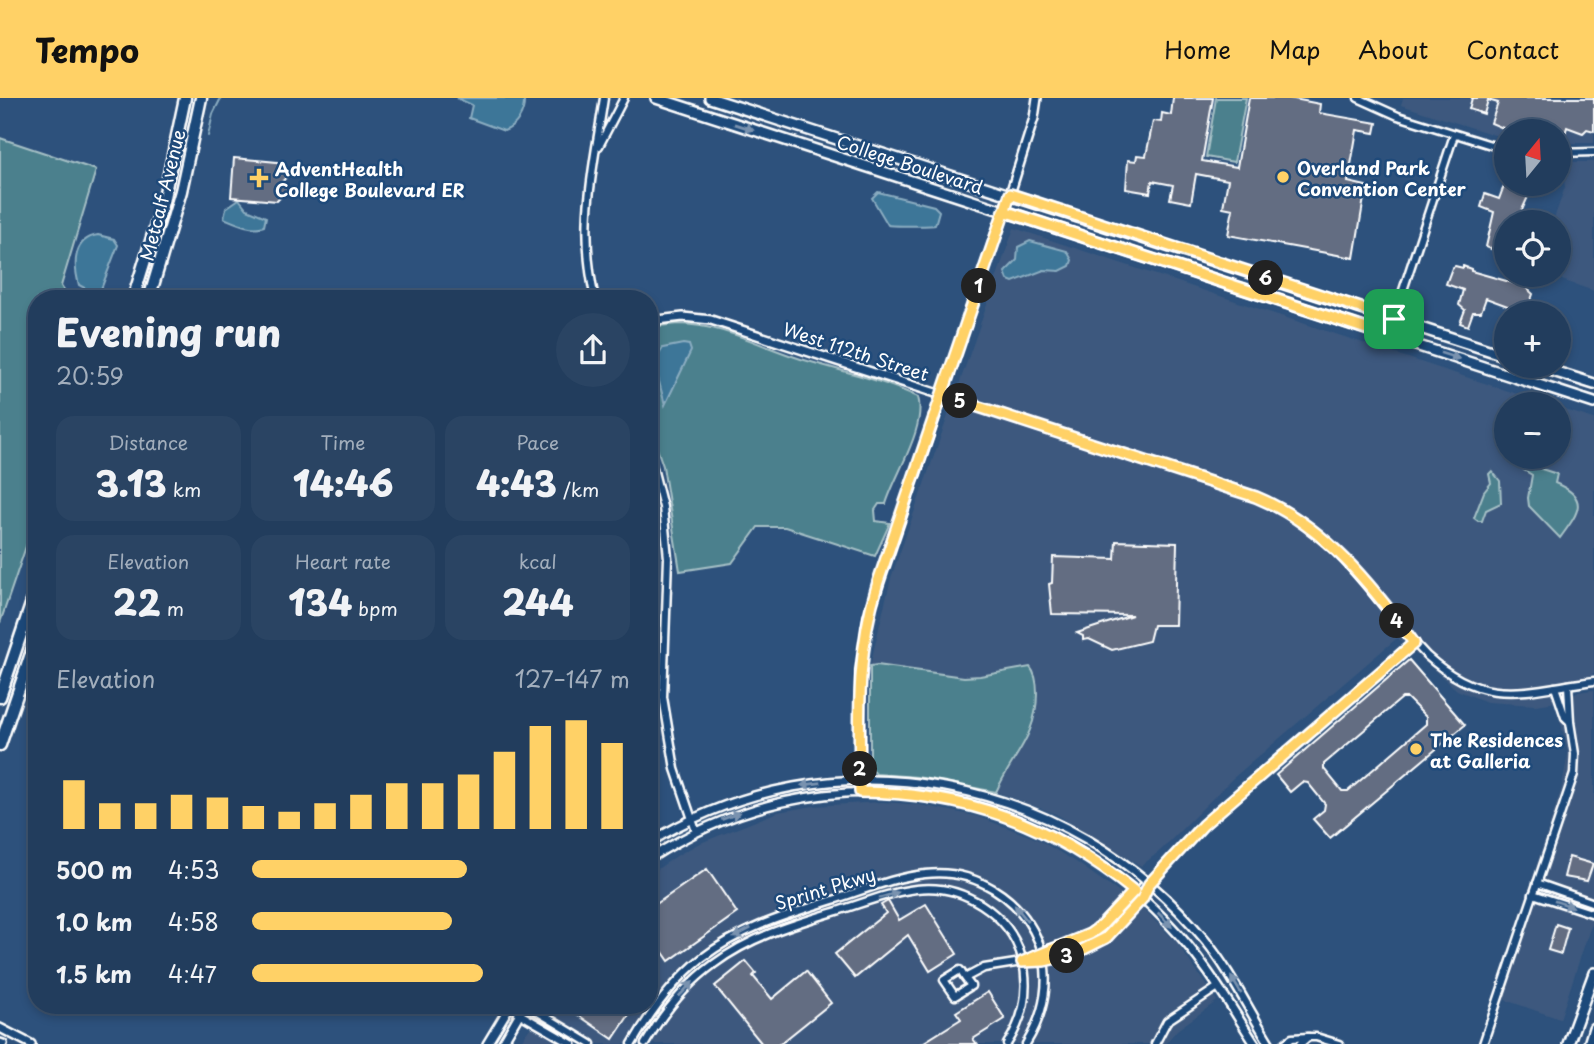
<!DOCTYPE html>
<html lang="en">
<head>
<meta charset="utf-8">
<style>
  body { margin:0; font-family:"Playpen Sans",sans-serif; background:#2a4463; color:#f1f3f6; height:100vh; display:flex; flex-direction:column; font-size:26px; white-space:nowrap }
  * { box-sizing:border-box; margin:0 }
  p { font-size:23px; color:#a2aebc }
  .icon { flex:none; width:38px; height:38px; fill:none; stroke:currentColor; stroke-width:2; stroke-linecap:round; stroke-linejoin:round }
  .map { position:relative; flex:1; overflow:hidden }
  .details { position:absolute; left:28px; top:192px; width:630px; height:724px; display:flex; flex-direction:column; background:#223d5d; border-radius:28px; box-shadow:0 4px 10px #0003,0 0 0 2px #3f5672 }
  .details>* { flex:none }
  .needle { width:46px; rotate:18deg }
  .tools { position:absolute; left:1494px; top:21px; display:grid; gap:14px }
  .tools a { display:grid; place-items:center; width:77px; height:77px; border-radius:50%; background:#223d5d; box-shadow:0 4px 10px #0003,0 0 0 2px #3f5672; font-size:35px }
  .pin { position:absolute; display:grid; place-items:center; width:60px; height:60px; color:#fff; margin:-30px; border-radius:14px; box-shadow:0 4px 10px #0006 }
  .km { position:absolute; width:35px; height:35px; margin:-18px; border-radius:50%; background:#222; color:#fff; font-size:19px; line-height:35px; text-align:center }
  .round { display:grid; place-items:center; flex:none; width:74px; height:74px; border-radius:37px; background:#2a4463 }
  .overview { display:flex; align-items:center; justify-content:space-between; height:119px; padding:0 28px }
  h1 { font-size:38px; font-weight:800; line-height:52px }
  .figures { display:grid; grid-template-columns:repeat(3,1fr); gap:10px; height:119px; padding:7px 28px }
  .figures div { display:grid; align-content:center; border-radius:18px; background:#2a4463; text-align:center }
  .figures b { font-size:35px; font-weight:800 }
  .figures small { font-size:19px; font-weight:400 }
  .figures p { font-size:19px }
  .chart { height:196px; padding:14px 28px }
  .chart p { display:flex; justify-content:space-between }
  .chart svg { width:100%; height:126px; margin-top:7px; stroke:#ffd166; stroke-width:6 }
  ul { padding:0 28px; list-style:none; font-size:23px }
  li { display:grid; grid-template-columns:112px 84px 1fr; align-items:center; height:52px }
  li i { height:18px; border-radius:9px; background:#ffd166 }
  header { display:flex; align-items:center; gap:42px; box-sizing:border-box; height:98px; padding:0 35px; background:#ffd166; color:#111 }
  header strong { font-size:33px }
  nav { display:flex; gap:38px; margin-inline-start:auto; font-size:24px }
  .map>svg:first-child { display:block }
  .built { fill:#3d597e }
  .green { fill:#4c808d; stroke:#a6c0c6; stroke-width:2 }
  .water { fill:#3e7698; stroke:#8badc1; stroke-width:2 }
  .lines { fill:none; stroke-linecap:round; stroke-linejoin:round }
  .stream { stroke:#8badc1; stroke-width:2 }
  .building { fill:#636d82; stroke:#fff; stroke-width:2; fill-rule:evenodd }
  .minor-casing { stroke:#fff; stroke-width:11 }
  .tertiary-casing { stroke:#fff; stroke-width:12 }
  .secondary-casing { stroke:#fff; stroke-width:14 }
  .primary-casing { stroke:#fff; stroke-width:15 }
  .minor { stroke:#1f4a7a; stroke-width:6 }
  .tertiary { stroke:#1f4a7a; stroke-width:7 }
  .secondary { stroke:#1f4a7a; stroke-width:9 }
  .primary { stroke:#1f4a7a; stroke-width:10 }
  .oneway { fill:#7992af }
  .route-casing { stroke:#fff; stroke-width:14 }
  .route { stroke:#ffd166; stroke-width:9 }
  .poi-dot { fill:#ffd166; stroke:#1f4a7a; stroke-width:2.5 }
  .labels { text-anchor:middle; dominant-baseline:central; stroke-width:5; stroke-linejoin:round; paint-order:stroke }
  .street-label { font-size:18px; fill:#fff; stroke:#1f4a7a }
  .poi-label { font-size:18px; font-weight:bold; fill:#fff; stroke:#1f4a7a; text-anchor:start }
</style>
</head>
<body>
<header>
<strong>Tempo</strong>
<nav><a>Home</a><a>Map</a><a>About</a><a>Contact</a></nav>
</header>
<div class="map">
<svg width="1594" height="946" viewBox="0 0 1594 946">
  <rect width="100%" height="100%" fill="#2d517c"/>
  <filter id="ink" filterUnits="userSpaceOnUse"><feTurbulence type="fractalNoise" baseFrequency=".0143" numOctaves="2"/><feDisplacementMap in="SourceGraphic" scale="14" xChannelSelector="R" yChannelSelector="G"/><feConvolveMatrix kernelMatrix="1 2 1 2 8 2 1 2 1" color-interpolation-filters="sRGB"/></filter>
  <g filter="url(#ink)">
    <g class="built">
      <path d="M1403 0H1594V45H1559V33H1507V41L1401 7Z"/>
      <path d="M1562 64H1594V193L1562 182 1559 177V124H1553L1565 89Z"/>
      <path d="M1014 130 1548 306H1507V359H1559V310L1594 321V575L1560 601 1577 594 1594 592V818L1560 921 1494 898 1561 692 1568 656 1556 604 1536 607 1487 604 1457 592 1397 540 1232 681 1161 752 1141 768 1056 716 996 694 1007 671 1031 634 1036 618 1037 592 1030 569 980 578 964 579 870 568 891 480Z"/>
      <path d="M883 704 920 707 976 718 1037 741 1076 764 1145 813 1177 845 1217 903 1177 932 1165 946H519L545 908H649V777L678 757 698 746 778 714 814 708Z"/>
    </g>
    <g class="green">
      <path d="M1216 0H1246L1234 64 1206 59Z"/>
      <path d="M0 40 96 72 61 188 66 196 88 201H37V416L0 525Z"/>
      <path d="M678 226C721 226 760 248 801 261 841 273 880 281 918 299 927 329 895 376 886 406H879L875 412 876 423 890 425 875 458 785 429H758L732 465 680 473 663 368 649 327V229Z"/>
      <path d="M1526 366 1557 376 1555 385C1591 400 1578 415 1560 440L1529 408 1528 400 1532 377 1524 372Z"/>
      <path d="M1492 373 1500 383 1501 405 1486 412 1482 423H1478L1474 420 1484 394 1491 385 1489 376Z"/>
      <path d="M877 567 964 579 980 578 1030 569C1036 576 1037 585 1037 595 1037 638 1013 657 996 694L917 679 876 676 870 669V568Z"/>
    </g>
    <g class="water">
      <path d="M457 0H524C525 15 517 28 504 33L469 20 472 7Z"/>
      <path d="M878 94 934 108 939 113 935 127C930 128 892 128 888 127L872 100Z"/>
      <path d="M239 101 247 111 266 119 264 128C252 133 236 125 224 120L226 110Z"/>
      <path d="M98 137 114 141 118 147 101 191 90 193 79 187C73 166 73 141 98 137Z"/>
      <path d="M1030 143 1067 153 1072 162 1070 168 1060 173 1044 172 1013 184 1008 182 1005 174 1017 162 1018 149Z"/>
      <path d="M683 246 689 247 691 253 665 307 654 264 663 250Z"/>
    </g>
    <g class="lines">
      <path class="stream" d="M208 38 213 16 221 0"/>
    </g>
    <g class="building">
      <path d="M1173 0H1213L1202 63 1237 69 1249 0H1289L1320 6 1319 15 1377 25 1375 35 1357 32 1348 84 1366 88 1354 160 1228 137 1233 111 1223 109 1228 82 1196 76 1191 105 1170 101 1173 87 1152 83 1150 95 1126 91 1128 62 1136 63 1137 57 1146 58 1153 23 1161 24 1162 15 1171 17Z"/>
      <path d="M1472 0H1594V33L1587 31 1583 35 1567 29 1565 36H1559V33H1510L1491 25 1498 5 1488 2 1484 16 1469 11Z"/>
      <path d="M234 60 277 64 289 76 281 85 288 91 277 103 231 99Z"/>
      <path d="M1505 85 1531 86V92L1518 121 1507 124V143L1501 155 1486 149 1494 114 1481 109 1485 96 1499 101Z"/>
      <path d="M1455 168 1463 170V168L1471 171V173L1524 188 1533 196 1528 210H1513L1486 200 1481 214H1473L1468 228 1460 225 1465 212 1459 207 1463 192 1446 186 1452 170Z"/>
      <path d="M1116 443 1177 445 1175 527H1153L1149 543 1112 552 1089 541 1083 542V538L1077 535 1132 517 1052 516 1049 486 1052 485 1053 459 1115 461Z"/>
      <path d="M1409 562 1465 627 1330 740 1313 721 1324 712 1325 706 1308 685 1302 684 1290 694 1276 677ZM1402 600H1407L1426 619V626L1348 693H1342L1324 671V666Z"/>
      <path d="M1569 759 1593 766 1587 783 1564 779Z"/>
      <path d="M707 771 737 815 669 863 649 834V811Z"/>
      <path d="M888 803 899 822 926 806 957 856 930 873 908 837 855 880 835 856 886 815 881 807Z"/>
      <path d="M1556 826 1568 830 1561 856 1548 852Z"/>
      <path d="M746 863 756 875 753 878 772 901 806 873 831 905 780 946H762L715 888Z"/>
      <path d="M988 894 1005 921 973 941 977 946H921L961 921 956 914Z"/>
      <path d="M565 908H635L613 941Z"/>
    </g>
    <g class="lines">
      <g class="minor-casing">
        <g id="minor">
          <path d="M1358 0 1398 18 1507 52"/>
          <path d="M599 48 624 0"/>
          <path d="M1559 55 1594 54"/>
          <path d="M595 201C578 126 593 73 604 0"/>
          <path d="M1388 238 1454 37"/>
          <path d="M942 297 1256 399C1339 433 1368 498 1427 558 1486 611 1525 592 1594 583"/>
          <path d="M649 354 663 409 668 460 663 599 675 671 696 733"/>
          <path d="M1555 589 1565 619 1570 624 1568 587"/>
          <path d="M1537 785 1594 805"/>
          <path d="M1533 796 1594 816"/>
          <path d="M1022 864 1044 863 1074 856 1106 840 1142 801 1149 786 1203 727 1414 545"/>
          <path d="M965 880 971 888 955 898 944 882 960 872 965 880 984 870 1022 864 1042 853 1080 842 1101 828 1134 793 1149 786"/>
          <path d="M513 908 520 916 572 946"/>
          <path d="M528 908 591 946"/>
          <path d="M1308 939H1316L1339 946"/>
          <path d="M632 946C651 913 672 884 702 860 741 830 786 817 833 802 862 793 894 779 925 776 974 770 1021 799 1039 845 1052 879 1045 915 1026 946"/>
          <path d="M645 946C663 915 685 887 714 866 750 839 791 827 834 814 861 806 889 794 916 791 962 785 1009 815 1022 860 1030 891 1024 920 1007 946"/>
          <path d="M1155 946 1167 923 1218 889"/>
          <path d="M1284 946 1292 940 1308 939 1300 946"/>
          <path d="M1483 946 1574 676 1575 656 1570 624"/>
        </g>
      </g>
      <g class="tertiary-casing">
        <g id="tertiary">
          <path d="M649 223 683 219 711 222 942 297"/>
          <path d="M860 694V572L868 519 1010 96 1034 20 1037 0"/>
          <path d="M649 745C831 631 1070 677 1205 842 1231 874 1248 911 1270 946"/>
          <path d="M649 761C818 651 1030 680 1168 825 1203 861 1228 904 1255 946"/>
          <path d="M0 930 31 946"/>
          <path d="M0 945 3 946"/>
          <path d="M487 946 510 908"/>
          <path d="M502 946 524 908"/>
        </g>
      </g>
      <g class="secondary-casing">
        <g id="secondary">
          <path d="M656 0 1594 305"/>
          <path d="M710 0 1507 258"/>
          <path d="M1537 268 1594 286"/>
          <path d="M1568 946 1594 875"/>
          <path d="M1589 946 1594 930"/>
        </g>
      </g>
      <g class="primary-casing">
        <g id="primary">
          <path d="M133 201 163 104 185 0"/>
          <path d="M149 201 181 93 201 0"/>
          <path d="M0 599 37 489"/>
          <path d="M0 647 37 538"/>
        </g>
      </g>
      <use href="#minor" class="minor"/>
      <use href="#tertiary" class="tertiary"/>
      <use href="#secondary" class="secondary"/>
      <use href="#primary" class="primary"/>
    </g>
    <defs><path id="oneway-solid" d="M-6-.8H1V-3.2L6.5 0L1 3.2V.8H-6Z" transform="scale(1.75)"/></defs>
    <g class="oneway">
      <use href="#oneway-solid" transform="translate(744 29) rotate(18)"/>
      <use href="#oneway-solid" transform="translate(1450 258) rotate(18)"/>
      <use href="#oneway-solid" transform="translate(811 686) rotate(172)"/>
      <use href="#oneway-solid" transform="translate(731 718) rotate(-21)"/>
      <use href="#oneway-solid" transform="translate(889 797) rotate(-17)"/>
      <use href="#oneway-solid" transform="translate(1564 806) rotate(18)"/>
      <use href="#oneway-solid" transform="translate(1021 815) rotate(-129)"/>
      <use href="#oneway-solid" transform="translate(1165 822) rotate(46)"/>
      <use href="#oneway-solid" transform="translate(742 835) rotate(152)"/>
      <use href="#oneway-solid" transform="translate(1236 887) rotate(-121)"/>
      <use href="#oneway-solid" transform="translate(686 891) rotate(-46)"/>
    </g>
  </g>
  <g class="lines" filter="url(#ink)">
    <g class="route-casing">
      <path id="route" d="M1394 221 1388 238 1004 113 878 484C856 554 859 622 860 694 967 695 1050 726 1134 793L1101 828 1090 836 1022 864 1044 863 1074 856 1106 840 1142 801 1149 786 1203 727 1414 545C1372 487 1324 427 1256 399L942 297 1002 121 1010 96 1394 221"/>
    </g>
    <use href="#route" class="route"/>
  </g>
  <g class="poi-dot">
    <circle cx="1283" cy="79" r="7"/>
    <path d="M255.5 69.5h7v7h7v7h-7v7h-7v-7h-7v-7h7z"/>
    <circle cx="1416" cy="651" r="7"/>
  </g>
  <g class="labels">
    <g class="street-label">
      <text transform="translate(910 66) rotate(18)">College Boulevard</text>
      <text transform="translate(162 97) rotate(-76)">Metcalf Avenue</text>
      <text transform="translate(856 253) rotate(18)">West 112th Street</text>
      <text transform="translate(825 790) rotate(-17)">Sprint Pkwy</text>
    </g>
    <g class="poi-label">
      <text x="1297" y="69">Overland Park<tspan x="1297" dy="21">Convention Center</tspan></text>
      <text x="275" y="70">AdventHealth<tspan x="275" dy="21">College Boulevard ER</tspan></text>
      <text x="1430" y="641">The Residences<tspan x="1430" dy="21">at Galleria</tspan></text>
    </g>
  </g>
</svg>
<div class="tools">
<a><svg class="needle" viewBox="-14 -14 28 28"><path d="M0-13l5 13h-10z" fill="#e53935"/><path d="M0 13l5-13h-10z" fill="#a2aebc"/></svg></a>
<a><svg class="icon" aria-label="locate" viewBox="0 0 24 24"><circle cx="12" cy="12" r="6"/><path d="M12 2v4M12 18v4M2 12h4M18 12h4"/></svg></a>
<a>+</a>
<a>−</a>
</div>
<div class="pin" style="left:1394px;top:221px;background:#1e9e55"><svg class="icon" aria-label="arrive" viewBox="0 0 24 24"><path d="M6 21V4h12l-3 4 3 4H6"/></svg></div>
<b class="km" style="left:979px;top:188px">1</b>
<b class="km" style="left:860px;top:671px">2</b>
<b class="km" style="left:1067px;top:858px">3</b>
<b class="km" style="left:1397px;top:523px">4</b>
<b class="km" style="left:960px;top:303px">5</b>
<b class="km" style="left:1266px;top:180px">6</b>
<section class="details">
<div class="overview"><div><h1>Evening run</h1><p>20:59</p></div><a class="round"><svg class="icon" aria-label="share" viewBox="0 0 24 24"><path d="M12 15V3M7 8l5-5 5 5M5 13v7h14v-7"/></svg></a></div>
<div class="figures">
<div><p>Distance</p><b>3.13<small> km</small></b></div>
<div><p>Time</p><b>14:46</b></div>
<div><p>Pace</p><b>4:43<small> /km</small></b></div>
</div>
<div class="figures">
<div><p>Elevation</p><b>22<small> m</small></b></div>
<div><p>Heart rate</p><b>134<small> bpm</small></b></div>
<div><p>kcal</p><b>244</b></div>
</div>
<div class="chart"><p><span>Elevation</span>127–147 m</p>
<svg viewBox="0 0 160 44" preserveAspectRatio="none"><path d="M5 44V27M15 44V35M25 44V35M35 44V32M45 44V33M55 44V36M65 44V38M75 44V35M85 44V32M95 44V28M105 44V28M115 44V25M125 44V17M135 44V8M145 44V6M155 44V14"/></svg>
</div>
<ul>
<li><b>500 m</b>4:53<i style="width:57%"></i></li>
<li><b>1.0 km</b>4:58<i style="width:53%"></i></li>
<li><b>1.5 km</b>4:47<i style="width:61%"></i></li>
</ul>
</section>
</div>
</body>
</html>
